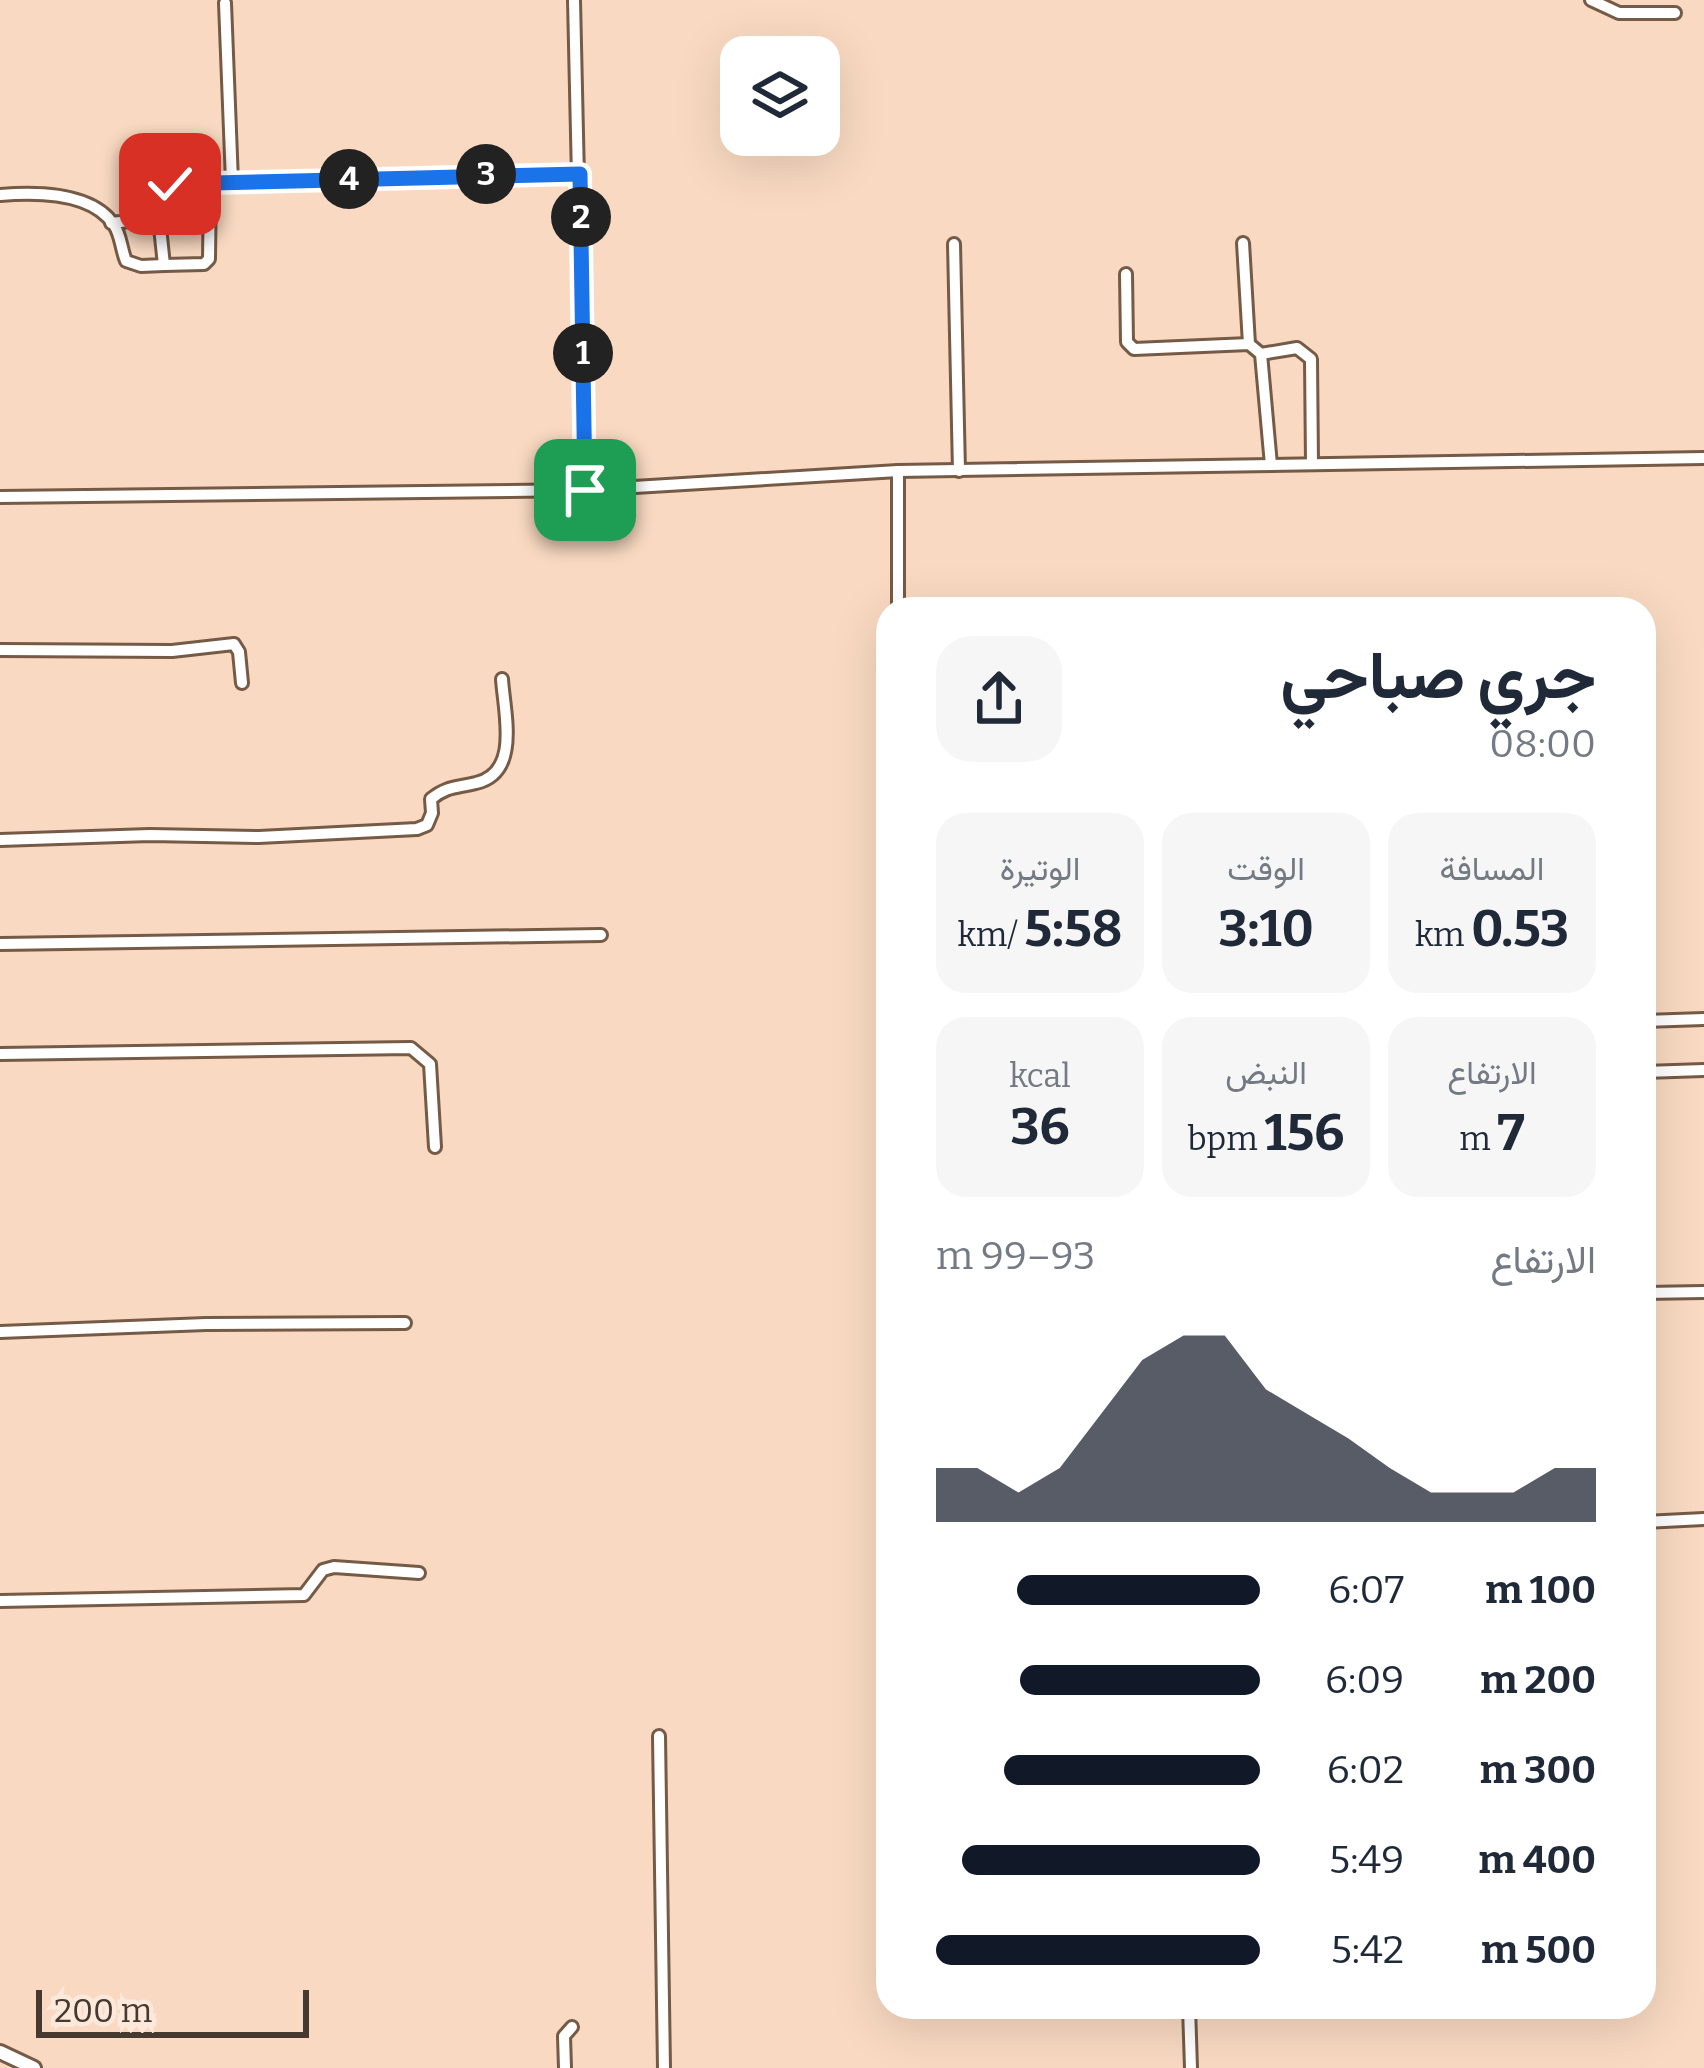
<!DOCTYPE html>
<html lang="ar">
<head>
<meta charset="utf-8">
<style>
  body { margin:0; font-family:Bitter,Vazirmatn,serif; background:#f6f6f7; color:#1f2937; direction:rtl; height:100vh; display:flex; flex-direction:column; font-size:45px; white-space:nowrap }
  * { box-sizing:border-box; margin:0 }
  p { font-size:39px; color:#747a83 }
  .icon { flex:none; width:66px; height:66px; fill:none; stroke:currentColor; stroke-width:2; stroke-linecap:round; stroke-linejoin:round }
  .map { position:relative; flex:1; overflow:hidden; direction:ltr }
  .side { position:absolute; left:876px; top:597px; width:780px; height:1422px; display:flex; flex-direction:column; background:#fff; border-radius:36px; box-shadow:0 12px 48px #0002; direction:rtl }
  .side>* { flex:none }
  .buttons { position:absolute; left:720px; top:36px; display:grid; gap:24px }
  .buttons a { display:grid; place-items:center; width:120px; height:120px; border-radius:24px; background:#fff; box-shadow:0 12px 48px #0002; font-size:60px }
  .scale { position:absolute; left:36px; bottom:30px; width:273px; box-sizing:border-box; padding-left:12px; border:6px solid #463a30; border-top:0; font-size:33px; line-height:42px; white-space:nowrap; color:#463a30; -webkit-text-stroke:9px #fde9db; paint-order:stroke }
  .pin { position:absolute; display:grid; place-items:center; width:102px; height:102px; color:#fff; margin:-51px; border-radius:24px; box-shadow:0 6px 18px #0006 }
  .km { position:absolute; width:60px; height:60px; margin:-30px; border-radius:50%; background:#222; color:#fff; font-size:33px; line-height:60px; text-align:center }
  .round { display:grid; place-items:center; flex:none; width:126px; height:126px; border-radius:36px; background:#f6f6f7 }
  .headline { display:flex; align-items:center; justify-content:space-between; height:204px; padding:0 60px }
  h1 { font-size:66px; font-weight:700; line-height:90px }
  .metrics { display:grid; grid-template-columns:repeat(3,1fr); gap:18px; height:204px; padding:12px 60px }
  .metrics div { display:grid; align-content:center; border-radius:30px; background:#f6f6f7; text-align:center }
  .metrics b { font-size:51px; font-weight:700 }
  .metrics small { font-size:33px; font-weight:400 }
  .metrics p { font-size:33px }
  .chart { height:336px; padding:24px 60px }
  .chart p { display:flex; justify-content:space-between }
  .chart svg { width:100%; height:216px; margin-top:12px; fill:#111827; opacity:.7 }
  ul { padding:0 60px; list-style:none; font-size:39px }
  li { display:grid; grid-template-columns:192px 144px 1fr; align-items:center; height:90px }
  li i { height:30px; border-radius:15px; background:#111827 }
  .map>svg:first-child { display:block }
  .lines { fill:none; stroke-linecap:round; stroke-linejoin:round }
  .minor-casing { stroke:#755a45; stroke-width:16 }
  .tertiary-casing { stroke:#755a45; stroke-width:18 }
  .minor { stroke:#fff; stroke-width:10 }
  .tertiary { stroke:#fff; stroke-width:12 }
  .route-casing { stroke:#fff; stroke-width:24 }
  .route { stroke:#1a73e8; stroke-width:15 }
</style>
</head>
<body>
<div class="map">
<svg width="1704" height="2068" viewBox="0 0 1704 2068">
  <rect width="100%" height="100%" fill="#f9d9c1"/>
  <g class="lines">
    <g class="minor-casing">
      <g id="minor">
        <path d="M574 0 585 490"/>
        <path d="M1591 0 1619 13H1675"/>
        <path d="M225 3 232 182"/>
        <path d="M0 195C36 192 92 192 114 225 121 235 121 249 126 261L141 266 164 265 159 218 163 189 170 184 581 174"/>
        <path d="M111 223 159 218"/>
        <path d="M1243 243 1249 344"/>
        <path d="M954 244 959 471"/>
        <path d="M164 265 204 264 209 259 210 183"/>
        <path d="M1126 274 1127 342 1134 349 1249 344 1261 354 1271 465"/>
        <path d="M1261 354 1297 348 1311 359 1312 464"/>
        <path d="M0 497 585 490 898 471 1704 458"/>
        <path d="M898 609V471"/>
        <path d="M0 650 172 651 234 644 239 652 242 683"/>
        <path d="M0 840 150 835 259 837 417 829 427 825 432 813 431 799C447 786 456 788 476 783 521 773 504 712 502 679"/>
        <path d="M0 944 601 935"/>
        <path d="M1644 1021 1704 1019"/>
        <path d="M0 1054 411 1048 430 1064 435 1147"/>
        <path d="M1644 1072 1704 1070"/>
        <path d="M1644 1293 1704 1292"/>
        <path d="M0 1332 206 1324 405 1323"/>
        <path d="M1644 1522 1704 1519"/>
        <path d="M0 1601 304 1595 323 1570 334 1567 419 1573"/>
        <path d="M659 1736 664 2068"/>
        <path d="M1189 2007 1191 2068"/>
        <path d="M565 2068 564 2036 572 2027"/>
      </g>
    </g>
    <g class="tertiary-casing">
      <path id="tertiary" d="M0 2052 34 2068"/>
    </g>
    <use href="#minor" class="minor"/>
    <use href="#tertiary" class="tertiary"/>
  </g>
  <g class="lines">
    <g class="route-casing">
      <path id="route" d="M170 184 580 174 585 490"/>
    </g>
    <use href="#route" class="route"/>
  </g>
</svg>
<div class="buttons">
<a><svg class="icon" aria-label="layers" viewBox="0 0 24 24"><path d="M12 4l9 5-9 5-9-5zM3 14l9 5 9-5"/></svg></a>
</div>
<div class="scale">200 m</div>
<div class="pin" style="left:585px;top:490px;background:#1e9e55"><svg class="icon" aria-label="arrive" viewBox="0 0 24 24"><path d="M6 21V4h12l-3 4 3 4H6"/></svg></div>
<div class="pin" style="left:170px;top:184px;background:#d93025"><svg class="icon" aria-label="check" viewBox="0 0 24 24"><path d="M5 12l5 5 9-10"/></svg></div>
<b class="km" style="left:583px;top:353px">1</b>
<b class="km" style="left:581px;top:217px">2</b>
<b class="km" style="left:486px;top:174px">3</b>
<b class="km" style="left:349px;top:179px">4</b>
<section class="side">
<div class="headline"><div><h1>جري صباحي</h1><p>08:00</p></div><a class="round"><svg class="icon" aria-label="share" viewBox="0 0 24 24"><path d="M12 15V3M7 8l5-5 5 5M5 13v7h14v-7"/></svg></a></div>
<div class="metrics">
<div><p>المسافة</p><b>0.53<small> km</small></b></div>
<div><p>الوقت</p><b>3:10</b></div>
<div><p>الوتيرة</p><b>5:58<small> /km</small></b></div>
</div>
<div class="metrics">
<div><p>الارتفاع</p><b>7<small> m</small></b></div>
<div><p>النبض</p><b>156<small> bpm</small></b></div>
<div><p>kcal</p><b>36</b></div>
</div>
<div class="chart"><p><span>الارتفاع</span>93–99 m</p>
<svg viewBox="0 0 160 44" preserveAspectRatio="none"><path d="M0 44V33L10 33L20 38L30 33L40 22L50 11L60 6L70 6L80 17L90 22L100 27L110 33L120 38L130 38L140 38L150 33L160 33V44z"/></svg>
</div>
<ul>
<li><b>100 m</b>6:07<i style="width:75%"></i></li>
<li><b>200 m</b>6:09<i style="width:74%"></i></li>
<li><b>300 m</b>6:02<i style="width:79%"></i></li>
<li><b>400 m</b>5:49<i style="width:92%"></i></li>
<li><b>500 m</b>5:42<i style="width:100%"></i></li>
</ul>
</section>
</div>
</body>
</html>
